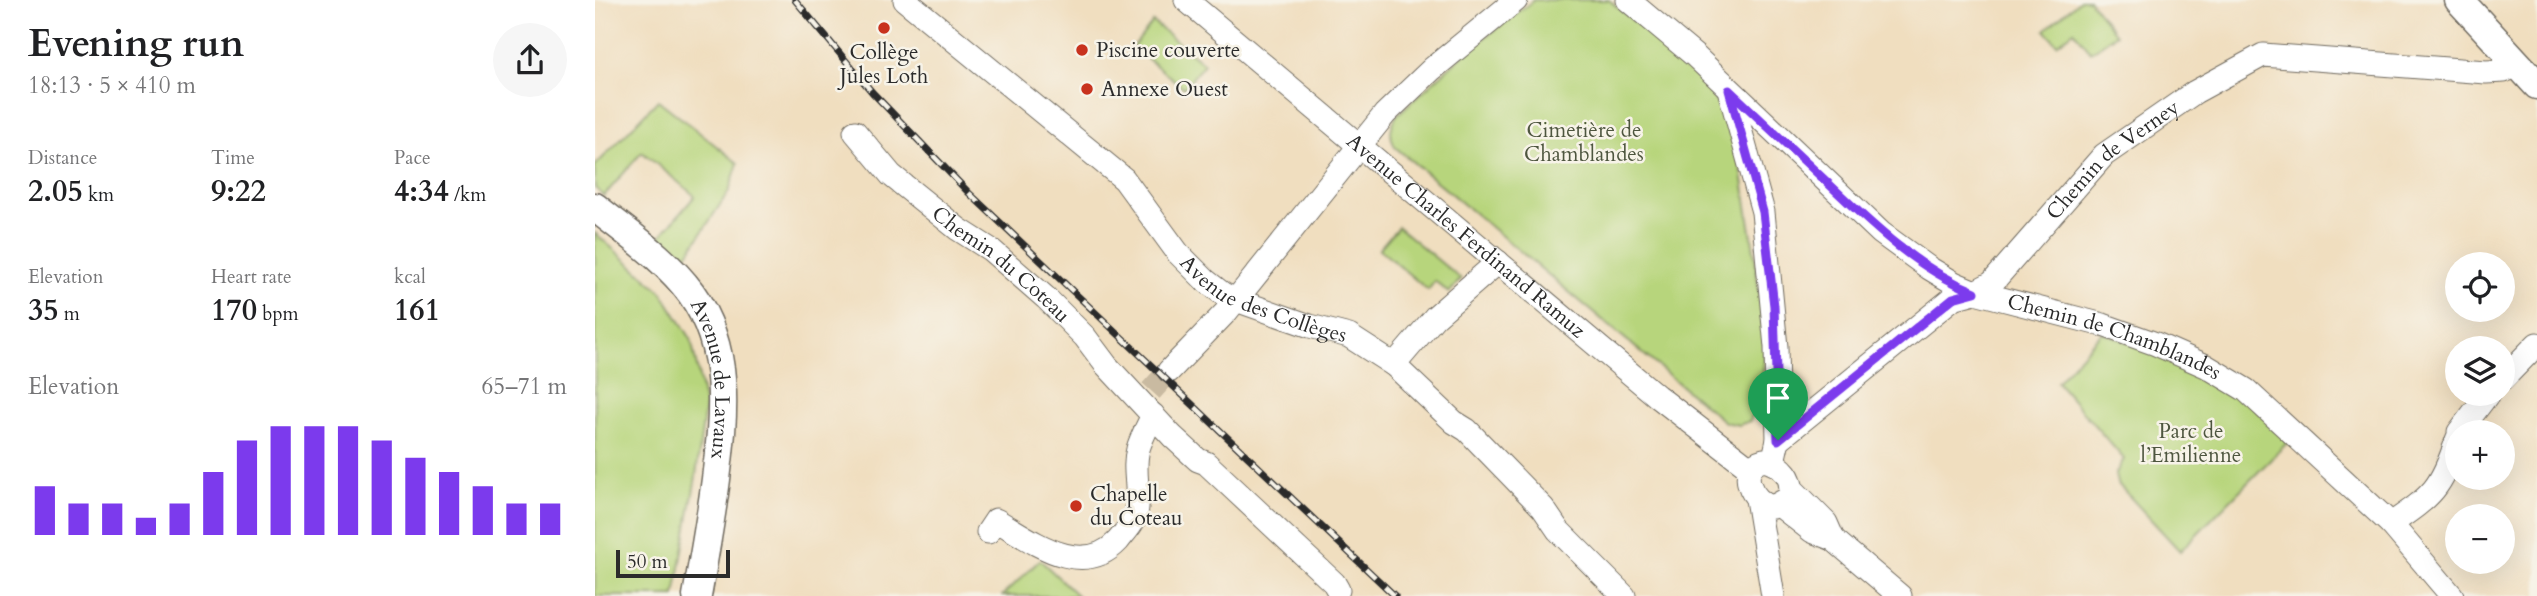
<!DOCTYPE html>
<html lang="en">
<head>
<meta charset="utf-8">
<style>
  body { margin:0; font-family:Cardo,serif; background:#f6f6f6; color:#202124; height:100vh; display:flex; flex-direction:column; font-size:26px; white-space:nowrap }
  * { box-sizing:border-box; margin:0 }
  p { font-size:23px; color:#757577 }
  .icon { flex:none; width:38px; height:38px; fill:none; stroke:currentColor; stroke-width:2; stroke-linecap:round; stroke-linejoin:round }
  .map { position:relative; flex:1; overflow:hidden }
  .side { display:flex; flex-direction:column; background:#fff; width:595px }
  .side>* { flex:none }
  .fabs { position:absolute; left:1850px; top:252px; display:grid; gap:14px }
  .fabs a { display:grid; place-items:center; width:70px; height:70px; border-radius:50%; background:#fff; box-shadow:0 7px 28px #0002; font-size:35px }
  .scale { position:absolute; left:21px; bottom:18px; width:114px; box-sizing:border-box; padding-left:7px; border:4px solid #2b2b2b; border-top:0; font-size:19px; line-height:24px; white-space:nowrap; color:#2b2b2b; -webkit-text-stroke:5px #f7f3e8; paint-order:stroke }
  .pin { position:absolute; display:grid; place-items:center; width:60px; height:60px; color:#fff; margin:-72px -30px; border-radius:50% 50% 50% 0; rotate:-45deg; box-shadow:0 0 7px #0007 }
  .pin .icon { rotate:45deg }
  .round { display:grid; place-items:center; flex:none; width:74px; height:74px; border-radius:37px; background:#f6f6f6 }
  .summary { display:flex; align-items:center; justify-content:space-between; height:119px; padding:0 28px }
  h1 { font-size:38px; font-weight:600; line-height:52px }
  .stats { display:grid; grid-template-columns:repeat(3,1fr); gap:10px; height:119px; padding:7px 28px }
  .stats div { display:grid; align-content:center }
  .stats b { font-size:30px; font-weight:600 }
  .stats small { font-size:19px; font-weight:400 }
  .stats p { font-size:19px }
  .chart { height:196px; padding:14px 28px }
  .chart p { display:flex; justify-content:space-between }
  .chart svg { width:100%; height:126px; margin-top:7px; stroke:#7c3aed; stroke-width:6 }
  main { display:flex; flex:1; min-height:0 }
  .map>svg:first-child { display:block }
  .green { fill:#b7d57b; stroke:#718053; stroke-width:2 }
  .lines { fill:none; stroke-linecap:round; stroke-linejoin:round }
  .minor-tunnel { stroke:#c9baa1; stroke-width:23; stroke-dasharray:23 11; stroke-linecap:butt }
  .minor-casing { stroke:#706a5f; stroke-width:25 }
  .major-casing { stroke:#706a5f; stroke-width:31 }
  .minor { stroke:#fff; stroke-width:23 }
  .major { stroke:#fff; stroke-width:28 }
  .rail-casing { stroke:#2b2b2b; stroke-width:7 }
  .rail { stroke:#f7f3e8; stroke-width:4.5; stroke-dasharray:13; stroke-linecap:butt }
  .route-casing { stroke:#fff; stroke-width:14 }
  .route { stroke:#7c3aed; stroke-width:9 }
  .poi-dot { fill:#c8321e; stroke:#f7f3e8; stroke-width:2.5 }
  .labels { text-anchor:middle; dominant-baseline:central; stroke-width:5; stroke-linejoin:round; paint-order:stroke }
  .poi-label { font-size:21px; fill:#2b2b2b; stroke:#f7f3e8; text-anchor:start }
  .park-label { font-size:21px; fill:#4e563f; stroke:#f7f3e8 }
  .street-label { font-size:21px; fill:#2b2b2b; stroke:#f7f3e8 }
</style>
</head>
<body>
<main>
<section class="side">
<div class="summary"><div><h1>Evening run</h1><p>18:13 · 5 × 410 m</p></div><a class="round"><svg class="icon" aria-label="share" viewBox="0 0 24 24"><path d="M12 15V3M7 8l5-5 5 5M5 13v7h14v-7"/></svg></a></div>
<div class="stats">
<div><p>Distance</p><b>2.05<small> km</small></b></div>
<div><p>Time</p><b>9:22</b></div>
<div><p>Pace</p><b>4:34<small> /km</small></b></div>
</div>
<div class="stats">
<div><p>Elevation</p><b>35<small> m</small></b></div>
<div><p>Heart rate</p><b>170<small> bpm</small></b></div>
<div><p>kcal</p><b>161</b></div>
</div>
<div class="chart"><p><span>Elevation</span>65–71 m</p>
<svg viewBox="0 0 160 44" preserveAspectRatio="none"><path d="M5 44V27M15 44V33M25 44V33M35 44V38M45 44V33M55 44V22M65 44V11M75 44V6M85 44V6M95 44V6M105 44V11M115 44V17M125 44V22M135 44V27M145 44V33M155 44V33"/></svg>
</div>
</section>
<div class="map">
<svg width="1942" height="596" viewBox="0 0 1942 596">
  <rect width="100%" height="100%" fill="#f7f3e8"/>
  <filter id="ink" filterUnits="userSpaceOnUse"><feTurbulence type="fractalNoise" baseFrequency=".0143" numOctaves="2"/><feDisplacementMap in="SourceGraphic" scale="14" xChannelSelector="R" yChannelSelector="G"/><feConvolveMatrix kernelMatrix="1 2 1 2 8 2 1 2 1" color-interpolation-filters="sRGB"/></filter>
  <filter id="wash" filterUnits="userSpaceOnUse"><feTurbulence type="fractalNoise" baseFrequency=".00686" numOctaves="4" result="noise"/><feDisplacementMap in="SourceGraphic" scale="28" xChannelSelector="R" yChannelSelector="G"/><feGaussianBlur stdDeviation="1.57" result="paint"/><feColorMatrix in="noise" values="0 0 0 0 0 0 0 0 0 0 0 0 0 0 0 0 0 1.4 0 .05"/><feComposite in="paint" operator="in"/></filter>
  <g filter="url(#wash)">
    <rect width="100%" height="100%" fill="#f0debf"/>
    <g class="green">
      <path d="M939 0H1014L1108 80 1129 114 1146 167 1160 257 1170 348 1166 395 1155 421 1144 425 1130 422 800 147C794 135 795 127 802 115L871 52Z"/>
      <path d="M1485 0H1494L1521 34 1496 52 1479 31 1462 44 1450 30Z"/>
      <path d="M558 22 609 64 589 88 538 47Z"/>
      <path d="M63 100 143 163 134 191 88 261 63 239 100 196 47 152 9 196 0 188V166Z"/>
      <path d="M803 227 866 279 854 293 840 281 833 290 784 249Z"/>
      <path d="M0 233 66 291 96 339 110 406 101 476 80 596H0Z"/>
      <path d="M1507 332 1607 370 1644 393 1695 440 1585 551 1522 483 1520 475 1529 459 1462 382Z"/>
      <path d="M445 560 483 596H406H407Z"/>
    </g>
  </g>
  <g filter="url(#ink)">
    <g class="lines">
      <path class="minor-tunnel" d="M556 391 574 371"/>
      <g class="minor-casing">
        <g id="minor">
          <path id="s1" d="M310 0 529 179 583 253 610 280 628 294 641 300 715 326 754 336 799 365 859 422 872 430 948 508 963 530 1029 596"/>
          <path id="s2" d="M591 0 1062 396 1155 468"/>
          <path id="s3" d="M1033 0 1100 56 1286 233 1334 268 1359 283 1380 292 1508 325 1561 344 1611 366 1651 390 1796 524 1857 596"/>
          <path d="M1135 93 1168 212 1181 347 1183 440 1178 462"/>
          <path id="s4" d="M260 132 296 175 363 229 396 250 451 298 490 337 511 365 577 436 603 460 611 463 739 583 743 590"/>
          <path d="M799 365 840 317 903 262"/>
          <path d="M574 371 632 311 790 114 837 69 921 0"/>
          <path d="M1908 379 1942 344"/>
          <path d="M1864 432 1893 394"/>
          <path id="s5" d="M1183 440 1358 298 1380 292 1397 283 1509 155 1600 92 1668 55 1891 72 1909 71 1923 65"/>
          <path d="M1169 460C1187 465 1201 478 1194 498L1178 507C1156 503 1140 467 1169 460Z"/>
          <path d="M1197 489 1231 523 1238 539"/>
          <path d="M1162 499 1178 596"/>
          <path d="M1184 505 1217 531 1238 539 1305 596"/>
          <path d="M1796 524C1838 495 1846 489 1862 440"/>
          <path d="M393 532 401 520C436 540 486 580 523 541 529 533 539 523 541 514 546 492 537 470 543 449 546 438 553 426 558 415"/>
        </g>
      </g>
      <g class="major-casing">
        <g id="major">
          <path d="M1864 0 1942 85"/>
          <path id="s6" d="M0 207C32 233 71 259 96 293 136 349 129 415 121 479 116 518 109 557 102 596"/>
        </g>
      </g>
      <use href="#minor" class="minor"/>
      <use href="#major" class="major"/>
      <g class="rail-casing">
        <path id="rail" d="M200 0 277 92 374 193 800 596"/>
      </g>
      <use href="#rail" class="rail"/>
    </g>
  </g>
  <g class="lines" filter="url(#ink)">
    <g class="route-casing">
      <path id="route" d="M1134 90C1168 122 1201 153 1235 185 1279 227 1323 269 1380 292L1358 298 1183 440 1179 306 1168 212Z"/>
    </g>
    <use href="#route" class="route"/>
  </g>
  <g class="poi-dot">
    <circle cx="289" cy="28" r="7"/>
    <circle cx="487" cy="50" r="7"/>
    <circle cx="492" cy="89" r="7"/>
    <circle cx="481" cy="506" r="7"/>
  </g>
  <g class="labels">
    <g class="poi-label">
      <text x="501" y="50">Piscine couverte</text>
      <text x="289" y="52" text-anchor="middle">Collège<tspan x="289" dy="24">Jules Loth</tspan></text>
      <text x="506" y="89">Annexe Ouest</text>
      <text x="495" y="494">Chapelle<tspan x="495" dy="24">du Coteau</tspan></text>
    </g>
    <g class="park-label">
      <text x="989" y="130">Cimetière de<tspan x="989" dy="24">Chamblandes</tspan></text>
      <text x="1596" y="431">Parc de<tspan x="1596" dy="24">l’Emilienne</tspan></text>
    </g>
    <g class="street-label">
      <text stroke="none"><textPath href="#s5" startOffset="441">Chemin de Verney</textPath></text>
      <text stroke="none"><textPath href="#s2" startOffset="366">Avenue Charles Ferdinand Ramuz</textPath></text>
      <text stroke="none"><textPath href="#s4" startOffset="198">Chemin du Coteau</textPath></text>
      <text stroke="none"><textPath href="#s1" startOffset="474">Avenue des Collèges</textPath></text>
      <text stroke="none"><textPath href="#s3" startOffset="602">Chemin de Chamblandes</textPath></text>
      <text stroke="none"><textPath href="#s6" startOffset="220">Avenue de Lavaux</textPath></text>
    </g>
  </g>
</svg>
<div class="fabs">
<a><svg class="icon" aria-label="locate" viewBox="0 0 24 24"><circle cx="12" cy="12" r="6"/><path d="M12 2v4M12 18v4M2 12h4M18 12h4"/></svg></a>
<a><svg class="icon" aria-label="layers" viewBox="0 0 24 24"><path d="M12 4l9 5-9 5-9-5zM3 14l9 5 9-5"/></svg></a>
<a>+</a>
<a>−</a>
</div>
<div class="scale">50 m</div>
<div class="pin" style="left:1183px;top:440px;background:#1e9e55"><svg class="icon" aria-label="arrive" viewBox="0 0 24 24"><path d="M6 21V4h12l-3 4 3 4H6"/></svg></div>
</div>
</main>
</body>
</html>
